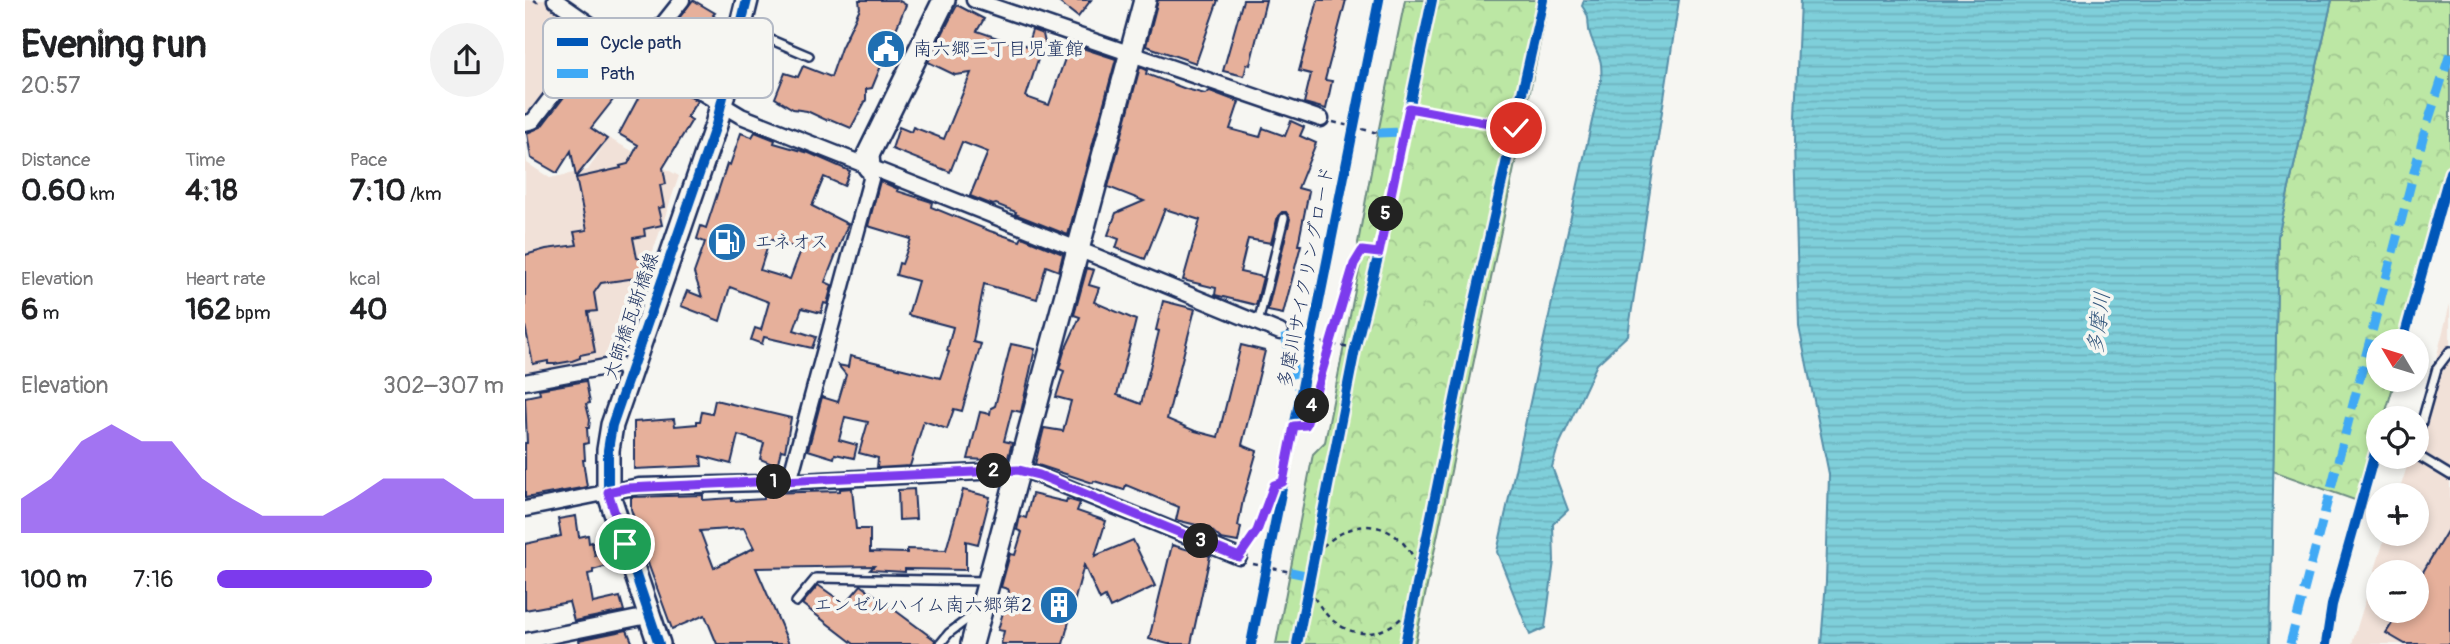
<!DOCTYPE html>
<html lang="en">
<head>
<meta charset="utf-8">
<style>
  body { margin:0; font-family:Pangolin,"Klee One",sans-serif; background:#f2f2f2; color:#202124; height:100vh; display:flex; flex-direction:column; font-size:26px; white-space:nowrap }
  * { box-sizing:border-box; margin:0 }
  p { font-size:23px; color:#757577 }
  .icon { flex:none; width:38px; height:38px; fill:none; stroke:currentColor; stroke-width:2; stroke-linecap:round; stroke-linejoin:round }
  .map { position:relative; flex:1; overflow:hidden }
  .drawer { display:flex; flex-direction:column; background:#fff; width:525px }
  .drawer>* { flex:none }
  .needle { width:46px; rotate:308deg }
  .fabs { position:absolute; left:1841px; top:329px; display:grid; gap:14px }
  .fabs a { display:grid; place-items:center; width:63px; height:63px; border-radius:50%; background:#fff; box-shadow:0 4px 10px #0003; font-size:35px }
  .pin { position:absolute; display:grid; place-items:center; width:60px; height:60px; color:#fff; margin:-30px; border:4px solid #fff; border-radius:50%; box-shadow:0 2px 7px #0007 }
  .km { position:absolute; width:35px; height:35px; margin:-18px; border-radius:50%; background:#222; color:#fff; font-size:19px; line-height:35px; text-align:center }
  .round { display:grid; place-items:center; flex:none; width:74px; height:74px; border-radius:37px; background:#f2f2f2 }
  .head { display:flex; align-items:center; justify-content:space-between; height:119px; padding:0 21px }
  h1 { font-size:38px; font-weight:800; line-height:52px }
  .figures { display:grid; grid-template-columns:repeat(3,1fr); gap:10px; height:119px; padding:7px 21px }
  .figures div { display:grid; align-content:center }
  .figures b { font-size:30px; font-weight:800 }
  .figures small { font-size:19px; font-weight:400 }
  .figures p { font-size:19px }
  .chart { height:196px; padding:14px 21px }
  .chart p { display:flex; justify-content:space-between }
  .chart svg { width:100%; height:126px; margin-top:7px; fill:#7c3aed; opacity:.7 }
  ul { padding:0 21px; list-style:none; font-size:23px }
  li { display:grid; grid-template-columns:112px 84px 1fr; align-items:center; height:52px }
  li i { height:18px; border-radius:9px; background:#7c3aed }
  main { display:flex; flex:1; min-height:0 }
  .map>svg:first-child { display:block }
  .built { fill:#f1e1d8; fill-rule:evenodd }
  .forest { fill:url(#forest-crowns); stroke:#6c8b81; stroke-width:2 }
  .water { fill:url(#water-rules); stroke:#578fa8; stroke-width:2 }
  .building { fill:#e6b09b; stroke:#1b2f5e; stroke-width:2; fill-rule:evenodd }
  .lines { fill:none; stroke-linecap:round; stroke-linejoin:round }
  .lane-casing { stroke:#1b2f5e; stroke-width:12 }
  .street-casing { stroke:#1b2f5e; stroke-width:19 }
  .secondary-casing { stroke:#1b2f5e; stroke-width:26 }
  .path { stroke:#1b2f5e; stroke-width:2.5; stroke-dasharray:5 5; stroke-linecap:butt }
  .lane { stroke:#f6f6f2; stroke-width:7 }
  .street { stroke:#f6f6f2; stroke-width:14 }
  .secondary { stroke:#f6f6f2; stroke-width:21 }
  .quiet { stroke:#3fa9f5; stroke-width:9; stroke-dasharray:18 9; stroke-linecap:butt }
  .cycleway-casing { stroke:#f6f6f2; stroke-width:15 }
  .cycleway { stroke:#0057b8; stroke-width:10 }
  .route-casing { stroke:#fff; stroke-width:14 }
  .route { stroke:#7c3aed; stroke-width:9 }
  .labels { text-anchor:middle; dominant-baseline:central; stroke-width:7; stroke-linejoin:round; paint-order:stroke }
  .poi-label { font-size:19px; fill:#1b2f5e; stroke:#f6f6f2; text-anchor:start }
  .street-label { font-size:19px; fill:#1b2f5e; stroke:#f6f6f2 }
  .water-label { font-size:21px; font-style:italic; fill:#34577d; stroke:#f6f6f2 }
  .key { fill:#f6f6f2; stroke:#b4bac6; stroke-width:2 }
  .key-label { font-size:19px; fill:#1b2f5e }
</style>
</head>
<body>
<main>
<section class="drawer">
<div class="head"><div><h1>Evening run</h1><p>20:57</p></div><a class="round"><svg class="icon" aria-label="share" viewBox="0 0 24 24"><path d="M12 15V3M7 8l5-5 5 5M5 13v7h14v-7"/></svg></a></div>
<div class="figures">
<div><p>Distance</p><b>0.60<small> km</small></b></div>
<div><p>Time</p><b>4:18</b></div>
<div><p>Pace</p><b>7:10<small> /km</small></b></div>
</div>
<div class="figures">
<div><p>Elevation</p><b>6<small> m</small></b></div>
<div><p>Heart rate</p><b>162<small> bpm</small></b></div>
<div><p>kcal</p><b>40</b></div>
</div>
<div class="chart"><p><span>Elevation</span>302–307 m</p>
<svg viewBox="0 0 160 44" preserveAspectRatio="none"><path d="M0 44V32L10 25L20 12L30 6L40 12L50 12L60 25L70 32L80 38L90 38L100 38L110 32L120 25L130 25L140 25L150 32L160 32V44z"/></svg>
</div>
<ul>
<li><b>100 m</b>7:16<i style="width:75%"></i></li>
</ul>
</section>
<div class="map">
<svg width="1925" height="644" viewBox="0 0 1925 644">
  <defs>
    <pattern id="forest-crowns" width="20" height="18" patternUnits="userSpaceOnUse" patternTransform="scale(1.75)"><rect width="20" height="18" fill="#bce7a4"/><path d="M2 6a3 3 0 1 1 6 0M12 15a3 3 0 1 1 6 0" fill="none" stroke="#a1c690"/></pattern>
    <pattern id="water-rules" width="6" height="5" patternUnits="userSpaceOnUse" patternTransform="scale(1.75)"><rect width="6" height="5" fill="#7fcfda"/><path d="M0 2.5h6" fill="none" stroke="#6db2be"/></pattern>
  </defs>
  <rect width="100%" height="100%" fill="#f6f6f2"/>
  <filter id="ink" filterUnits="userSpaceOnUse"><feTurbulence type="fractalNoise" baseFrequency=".0143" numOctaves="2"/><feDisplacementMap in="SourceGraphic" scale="14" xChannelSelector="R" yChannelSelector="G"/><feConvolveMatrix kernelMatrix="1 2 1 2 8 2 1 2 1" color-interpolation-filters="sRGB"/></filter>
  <g filter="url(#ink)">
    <g class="built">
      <path d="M0 0H22L65 31 64 39 0 115Z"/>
      <path d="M83 138 154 176 124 263 78 359 0 374V151L2 163 25 178 63 170Z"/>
      <path d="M1925 304V644H1827L1861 534H1892V495H1873L1885 457H1892V433ZM1853 572H1892V611H1853Z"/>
    </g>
    <g class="forest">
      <path d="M880 0H1024L890 644H751L788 454 800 442 836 260 833 243 853 133Z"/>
      <path d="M1807 0H1925V174L1880 341H1853V380H1870L1859 418H1853V441L1838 503 1748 471 1753 236Z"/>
    </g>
    <g class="water">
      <path d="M1059 0H1154L1103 335 1072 364 1033 447 1027 467 1043 510 1028 524 1029 561 1020 628 1005 635 972 552 1076 80C1078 57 1073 57 1066 37 1060 22 1068 22 1057 6Z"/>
      <path d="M1275 0H1807L1753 236 1745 644H1296L1301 581 1304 474 1274 327 1269 141Z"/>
    </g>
    <g class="building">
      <path d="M168 0 190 13 188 15 190 17 180 31 183 33 176 43 171 39 150 65 128 52Z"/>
      <path d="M334 0H373L381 5 347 88 341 89V100L326 128 305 119 301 120 282 111 268 109 250 98 260 73 273 77 278 66 306 77 316 48 335 8Z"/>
      <path d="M531 0H566L553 17Z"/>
      <path d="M633 0H693L671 63 621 46Z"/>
      <path d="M718 0H741L725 65 722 64 719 76 698 71Z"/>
      <path d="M793 0H821L800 80 807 81 801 109 779 103 786 74 774 71Z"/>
      <path d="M432 5 459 19 452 31 490 44 491 42 502 46 507 30 518 34 521 48 517 47 501 97 524 105 545 44 591 59 543 235 490 214 491 212 471 204 468 205 445 196 463 152 437 142 425 172 367 149 374 127 386 132 388 127 419 139 446 73 430 75 403 62Z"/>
      <path d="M615 67 622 70 621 74 661 89 680 94 685 91 714 102 705 129 735 137 738 128 760 136 766 121 779 127 775 136 791 143 773 188 784 191 773 245H776L758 314 743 311V308L765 219 761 212H757L753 216 746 243 723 239 715 272 738 277 731 305 690 295 691 288 658 280 675 220 640 209 620 259 591 248 594 239 583 235 591 213 619 201 583 187Z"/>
      <path d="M126 74 172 101 162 117 167 120 138 168 141 184 135 185 139 207 133 208 137 225 119 229 120 236 108 238 112 258 123 261 116 280 111 278 76 283 69 293 72 311 63 312 70 352 55 355V358L47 361 30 364H23V361L8 364 0 326V255L21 249 52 245 49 232 62 230 51 178 96 168 95 166 103 164 113 145 94 134Z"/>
      <path d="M55 76 88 100 66 128 82 139 51 177 46 151 32 173 6 158 2 133 16 127Z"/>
      <path d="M230 132 250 140 249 143 284 153 325 171 319 186 299 177 287 206 323 224 300 282 307 285 302 304 299 303 296 313 277 308 269 330 291 337 287 348 239 337 237 344 226 340 230 328 236 330 244 302 205 287 195 321 156 306 162 291 177 297 169 273 180 242 172 239 176 226 181 228 202 164 205 165 216 133 227 137ZM245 239 276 250 265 279 235 270Z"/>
      <path d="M355 181 373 189 372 191 407 202 406 207 465 231 495 241 497 237 538 254 534 271 521 266 512 299 459 284 448 342 456 344 437 411 429 409 422 429 399 421 385 466 352 468 353 458 334 453 343 422 320 417 314 440 332 445 329 458 310 454 309 458 283 450 297 397 313 402 321 375 313 365 323 367 325 356 415 378 424 352 422 351 428 327 383 315 393 281 371 275 374 263 377 264 386 239 343 226Z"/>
      <path d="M562 268 569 270 564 285 574 288 569 302 611 320 592 395 616 404 634 331 631 330 638 301 670 309 642 419 670 431 693 437 716 345 740 351 717 445 732 451 718 500 713 526 716 527 713 542 696 539 684 528 651 520 654 507 601 485 599 490 569 481 568 483 510 464 519 428 538 431 546 401 531 397 539 371 534 369 539 352 555 317 549 315Z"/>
      <path d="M486 344 510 349 496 412 487 410 479 441 487 443 482 461 443 459 455 412 465 414 466 408 470 406Z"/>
      <path d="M61 381 65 403 61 404 65 420 64 428H62L63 443 59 444 60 460H58L62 487 0 498V443H2L0 397 15 394 14 389Z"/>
      <path d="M190 400 266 418 260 451 256 450 252 466 235 459 239 443 213 435 206 464 176 456 177 466 109 469V422L149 419 150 426 172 424V421H175L177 412 187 414Z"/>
      <path d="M327 488 331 529H345V552L382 553V549L421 550 438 490 465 497 453 544 441 541V570L380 569V572L345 570 349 566 231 568 264 644H192L180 615 147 629 124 566 106 509V497L178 495V500L207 498V501L239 499V493L315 491V489ZM219 528 229 548 189 568 175 531Z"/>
      <path d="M389 489 391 519 374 520 373 490Z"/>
      <path d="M507 494 541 502 542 499 555 503 552 511 581 521 570 556 608 540 630 586 585 608 580 597 575 600 559 565 538 644H476L479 631 473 630 484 591 483 589 476 587 485 554 490 555 497 532 492 530 495 516 501 518Z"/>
      <path d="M51 516 54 537 63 535 64 543 67 542 70 556 82 552 85 565 68 570V573L63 574 68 603 95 597 99 611 49 621 44 602 0 610V544L36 536 33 519Z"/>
      <path d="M1925 526V644H1880L1861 633 1875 611H1892V582Z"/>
      <path d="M647 545 685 556 666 644H643L624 639Z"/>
      <path d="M293 585 320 604 336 585 410 640 409 644H329L277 604Z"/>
      <path d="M102 630 108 644H55L54 640Z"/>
    </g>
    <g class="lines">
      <g class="lane-casing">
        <g id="lane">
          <path d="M216 27 284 56"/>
          <path d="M733 323 759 218"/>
          <path d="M1892 439 1912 368 1925 351"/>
          <path d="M1892 455 1925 475"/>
          <path d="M271 602 291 578 462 581"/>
          <path d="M415 644 424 633 448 615"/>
        </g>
      </g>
      <g class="street-casing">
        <g id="street">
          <path d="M30 0 76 32 216 116 570 256 755 332"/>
          <path d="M449 0 796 119"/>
          <path d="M114 54 157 0"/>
          <path d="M0 123 8 121 76 32"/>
          <path d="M0 382 91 365 106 369"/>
          <path d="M264 482 346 179 344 167"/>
          <path d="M0 509 114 486 237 483 493 470 505 472 714 557"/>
          <path d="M0 641 123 616"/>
        </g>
      </g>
      <g class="secondary-casing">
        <g id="secondary">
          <path d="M344 167 343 155 419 0"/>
          <path d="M134 644 83 492V450L87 425 191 125 222 0"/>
          <path d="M447 644 620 0"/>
        </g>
      </g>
      <g class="path">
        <path d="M9 0 12 2 14 0"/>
        <path d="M884 108 991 128"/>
        <path d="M808 122 853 133"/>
        <path d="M768 337 830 349"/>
        <path d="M770 426 781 425 783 419 829 264 837 251 854 253"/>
        <path d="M790 553C798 546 807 538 817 533 853 514 881 537 895 570"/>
        <path d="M728 564 766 572"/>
        <path d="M783 589C790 598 797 611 806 619 835 644 867 634 889 604"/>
        <path d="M1796 644 1807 605"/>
      </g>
      <use href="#lane" class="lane"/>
      <use href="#street" class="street"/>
      <use href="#secondary" class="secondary"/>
      <g class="quiet">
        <path d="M853 133 879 132"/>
        <path d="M760 334 773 388"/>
        <path d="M766 572 785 576"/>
        <path d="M1765 644 1899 134 1925 54"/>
      </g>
      <g class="cycleway-casing">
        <g id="cycleway">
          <path d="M1878 341 1925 172"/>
          <path d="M134 644 83 492V450L87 425 191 125 222 0"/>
          <path d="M726 644 854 0"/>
          <path d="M772 644 830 349 854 253 907 0"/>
          <path d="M880 644 950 301 1018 0"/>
          <path d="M1801 644 1807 605 1853 442"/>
        </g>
      </g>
      <use href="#cycleway" class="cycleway"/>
    </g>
  </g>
  <g class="lines" filter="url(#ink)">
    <g class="route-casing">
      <path id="route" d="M100 544 83 492 102 488 493 470 514 475 714 557 732 531 749 485 758 482 769 426 781 425 783 419 829 264 837 251 854 253 884 108 991 128"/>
    </g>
    <use href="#route" class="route"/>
  </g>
  <defs>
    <g id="civic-disc" transform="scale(2.0125)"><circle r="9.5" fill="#1f6fb2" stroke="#f6f6f2"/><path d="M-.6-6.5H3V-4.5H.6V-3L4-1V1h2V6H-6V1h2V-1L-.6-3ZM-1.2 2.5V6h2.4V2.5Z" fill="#fff"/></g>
    <g id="fuel-disc" transform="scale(2.0125)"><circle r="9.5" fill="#1f6fb2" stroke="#f6f6f2"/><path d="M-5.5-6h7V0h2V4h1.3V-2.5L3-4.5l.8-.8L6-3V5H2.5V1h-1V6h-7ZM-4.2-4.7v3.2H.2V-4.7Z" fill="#fff"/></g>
    <g id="building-disc" transform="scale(2.0125)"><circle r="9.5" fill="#1f6fb2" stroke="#f6f6f2"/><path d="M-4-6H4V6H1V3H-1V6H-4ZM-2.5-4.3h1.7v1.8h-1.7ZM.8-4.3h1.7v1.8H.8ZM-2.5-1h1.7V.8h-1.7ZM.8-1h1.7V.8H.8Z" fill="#fff"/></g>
  </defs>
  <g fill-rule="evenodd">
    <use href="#civic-disc" x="361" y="49"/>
    <use href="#fuel-disc" x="202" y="242"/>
    <use href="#building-disc" x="534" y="605"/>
  </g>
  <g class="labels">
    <g class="poi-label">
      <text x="388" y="49">南六郷三丁目児童館</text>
      <text x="229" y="242">エネオス</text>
      <text x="507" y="605" text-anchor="end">エンゼルハイム南六郷第2</text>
    </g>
    <g class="street-label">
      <text transform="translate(781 277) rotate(-79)">多摩川サイクリングロード</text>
      <text transform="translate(106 316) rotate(-71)">大師橋瓦斯橋線</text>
    </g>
    <g class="water-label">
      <text transform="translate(1574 323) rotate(-83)">多摩川</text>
    </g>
  </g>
  <rect x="18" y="18" width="230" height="80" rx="10" class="key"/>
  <rect x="32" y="38" width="31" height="8" fill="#0057b8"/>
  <rect x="32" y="69" width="31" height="9" fill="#3fa9f5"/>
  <g class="key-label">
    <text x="75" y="49">Cycle path</text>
    <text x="75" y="80">Path</text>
  </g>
</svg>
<div class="fabs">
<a><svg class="needle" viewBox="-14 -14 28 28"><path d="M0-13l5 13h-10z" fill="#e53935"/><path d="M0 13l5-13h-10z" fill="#757577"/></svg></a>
<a><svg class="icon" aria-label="locate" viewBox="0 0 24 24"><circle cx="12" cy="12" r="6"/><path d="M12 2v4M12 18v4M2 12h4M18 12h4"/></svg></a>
<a>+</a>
<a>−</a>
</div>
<div class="pin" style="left:100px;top:544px;background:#1e9e55"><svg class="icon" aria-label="arrive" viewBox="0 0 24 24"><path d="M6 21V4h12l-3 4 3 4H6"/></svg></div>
<div class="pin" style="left:991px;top:128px;background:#d93025"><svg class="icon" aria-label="check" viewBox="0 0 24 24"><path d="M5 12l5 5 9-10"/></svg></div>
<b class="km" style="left:249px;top:482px">1</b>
<b class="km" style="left:469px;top:471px">2</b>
<b class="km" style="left:676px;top:541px">3</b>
<b class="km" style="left:787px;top:406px">4</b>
<b class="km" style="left:861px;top:214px">5</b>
</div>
</main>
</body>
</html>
